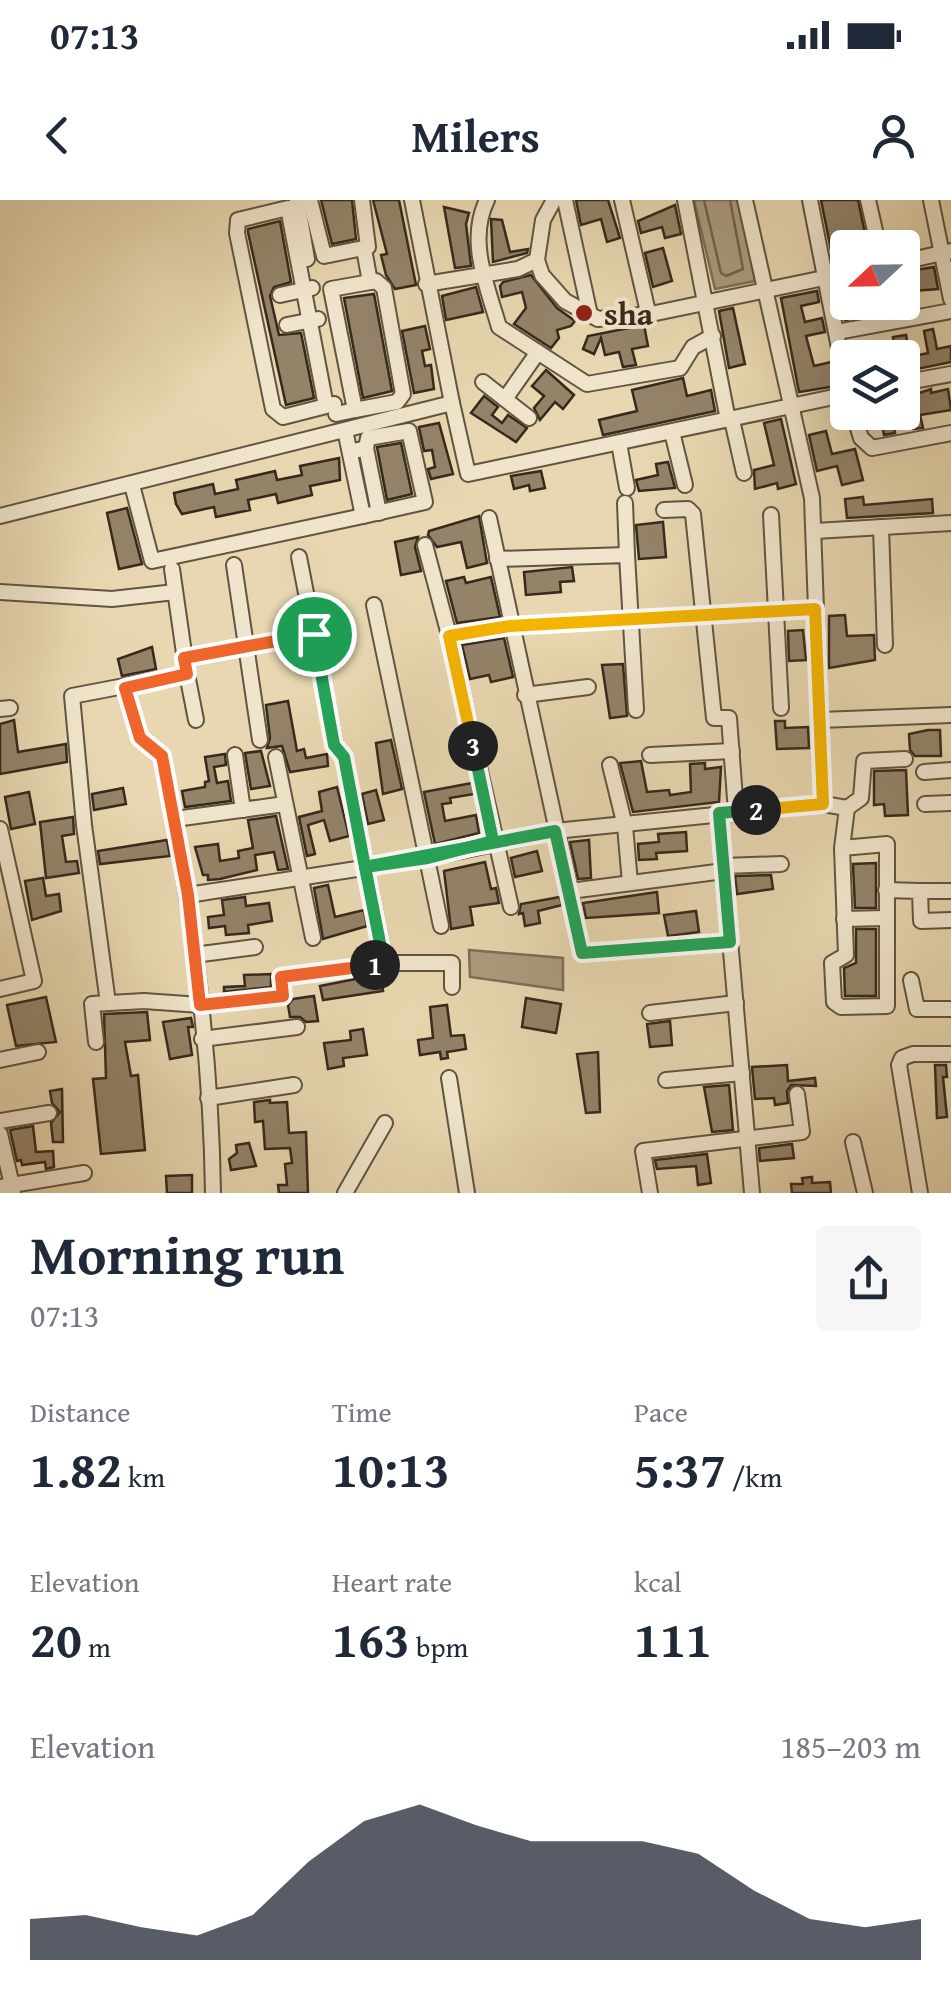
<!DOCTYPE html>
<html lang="en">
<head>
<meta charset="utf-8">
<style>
  body { margin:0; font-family:"Gentium Book Plus",serif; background:#f6f6f7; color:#1f2937; height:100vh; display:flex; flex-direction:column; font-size:38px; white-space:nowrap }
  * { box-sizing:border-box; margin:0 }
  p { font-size:32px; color:#747a83 }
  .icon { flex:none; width:55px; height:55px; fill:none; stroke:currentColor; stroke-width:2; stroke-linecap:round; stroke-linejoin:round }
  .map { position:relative; height:993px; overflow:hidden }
  .sheet { display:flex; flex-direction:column; background:#fff; flex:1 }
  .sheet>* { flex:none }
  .needle { width:65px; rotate:248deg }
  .tools { position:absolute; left:830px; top:30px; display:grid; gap:20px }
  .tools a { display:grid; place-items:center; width:90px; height:90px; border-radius:10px; background:#fff; box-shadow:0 10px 40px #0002; font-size:50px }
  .pin { position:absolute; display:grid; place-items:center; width:85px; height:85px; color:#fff; margin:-42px; border:5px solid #fff; border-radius:50%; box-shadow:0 2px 10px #0007 }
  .km { position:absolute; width:50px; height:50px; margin:-25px; border-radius:50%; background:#222; color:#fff; font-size:28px; line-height:50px; text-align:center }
  .round { display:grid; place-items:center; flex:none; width:105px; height:105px; border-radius:10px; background:#f6f6f7 }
  .headline { display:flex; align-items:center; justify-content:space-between; height:170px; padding:0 30px }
  h1 { font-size:55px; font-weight:700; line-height:75px }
  .stats { display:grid; grid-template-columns:repeat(3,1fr); gap:15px; height:170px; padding:10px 30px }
  .stats div { display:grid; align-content:center }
  .stats b { font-size:50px; font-weight:700 }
  .stats small { font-size:28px; font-weight:400 }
  .stats p { font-size:28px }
  .chart { height:280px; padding:20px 30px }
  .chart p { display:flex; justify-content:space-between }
  .chart svg { width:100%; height:180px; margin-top:10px; fill:#111827; opacity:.7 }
  .status { display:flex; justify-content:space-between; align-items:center; height:70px; padding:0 50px; background:#fff; direction:ltr }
  .status svg { height:28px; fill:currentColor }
  header { display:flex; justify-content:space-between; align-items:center; height:130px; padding:0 30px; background:#fff; font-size:45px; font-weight:700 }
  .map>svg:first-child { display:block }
  .water { fill:#ab9c7e; stroke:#7c6e57; stroke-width:2.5 }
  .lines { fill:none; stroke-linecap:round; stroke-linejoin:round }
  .shore { stroke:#70624d; stroke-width:2.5 }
  .building { fill:#938369; stroke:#36291c; stroke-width:2.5 }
  .minor-casing { stroke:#625441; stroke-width:18 }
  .minor { stroke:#f0e5cc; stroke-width:14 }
  .split-1-casing { stroke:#fff; stroke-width:20 }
  .split-2-casing { stroke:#fff; stroke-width:20 }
  .split-3-casing { stroke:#fff; stroke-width:20 }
  .split-4-casing { stroke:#fff; stroke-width:20 }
  .split-1 { stroke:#f0652b; stroke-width:12 }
  .split-2 { stroke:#22a559; stroke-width:12 }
  .split-3 { stroke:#f5b400; stroke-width:12 }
  .split-4 { stroke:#22a559; stroke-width:12 }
  .poi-dot { fill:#8f2418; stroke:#f0e5cc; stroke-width:4 }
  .labels { text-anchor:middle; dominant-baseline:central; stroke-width:8; stroke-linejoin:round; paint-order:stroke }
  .poi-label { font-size:32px; font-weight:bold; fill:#36291c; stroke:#f0e5cc; text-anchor:start }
</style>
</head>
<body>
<div class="status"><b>07:13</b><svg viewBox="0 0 49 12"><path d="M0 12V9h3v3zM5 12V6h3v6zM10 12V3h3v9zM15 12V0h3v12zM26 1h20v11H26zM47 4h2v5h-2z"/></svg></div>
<header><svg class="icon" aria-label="back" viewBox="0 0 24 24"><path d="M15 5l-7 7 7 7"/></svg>Milers<svg class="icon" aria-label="person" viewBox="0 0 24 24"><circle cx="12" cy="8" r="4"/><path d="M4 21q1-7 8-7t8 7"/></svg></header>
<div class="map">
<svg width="951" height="993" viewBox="0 0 951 993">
  <rect width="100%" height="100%" fill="#e8d7b0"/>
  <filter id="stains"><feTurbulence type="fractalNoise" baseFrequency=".002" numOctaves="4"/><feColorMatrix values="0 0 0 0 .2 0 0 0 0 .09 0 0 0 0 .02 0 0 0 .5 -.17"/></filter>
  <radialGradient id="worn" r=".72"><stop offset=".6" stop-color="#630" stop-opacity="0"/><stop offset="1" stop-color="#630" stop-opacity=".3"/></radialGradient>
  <g class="water">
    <path d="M694 0H739L755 81 715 89Z"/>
    <path d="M469 750 563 758V790L470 777Z"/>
  </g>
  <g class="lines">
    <path class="shore" d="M704 0 721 73 726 76 743 69 730 0"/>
  </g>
  <g class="building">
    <path d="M321 0H352L356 39 332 44Z"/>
    <path d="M373 0H399L416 85 395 89 386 75 381 55 387 54Z"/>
    <path d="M576 0H608L620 38 607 42 601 19 581 25Z"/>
    <path d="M821 0H858L868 48H848V63L834 65Z"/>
    <path d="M675 5 681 34 665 38 662 27 641 33 638 21Z"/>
    <path d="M444 7 469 13 466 24 471 66 455 68Z"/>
    <path d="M491 19 502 20 510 52 528 49 527 53 493 62Z"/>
    <path d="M280 21 291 82 274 87 270 96 279 135 301 133 314 198 286 205 248 32V29Z"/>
    <path d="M663 48 672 81 653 87 645 53Z"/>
    <path d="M934 67 938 89 913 91 909 71Z"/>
    <path d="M531 75 557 108 575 121 571 126 557 130 559 138 551 148 514 124 526 108 522 92 502 97 500 86 503 82Z"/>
    <path d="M848 85V102H902V98L912 95 915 107 845 120 838 87Z"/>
    <path d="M476 87 483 112 446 120 442 96Z"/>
    <path d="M817 91 819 102 801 106 805 122 822 118 825 132 806 136 814 166 831 162 836 186 799 192 781 98Z"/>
    <path d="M374 94 392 191 363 198 344 98Z"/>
    <path d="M733 108 745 164 729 168 719 111Z"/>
    <path d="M644 125 648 146 632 149 636 165 623 167 619 152 605 155 601 138 594 154 583 149 588 136Z"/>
    <path d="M425 126 430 149 422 151 425 166 431 165 434 189 414 193 402 131Z"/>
    <path d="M933 129 937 149 951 146V162L902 172V158H897L893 137 906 135 910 157 928 153 924 131Z"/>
    <path d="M546 170 574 195 563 209 555 202 540 220 534 208 544 196 532 186Z"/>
    <path d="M683 178 687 196 711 190 715 211 603 235 599 220 637 211 632 190Z"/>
    <path d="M931 189V193L948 189 951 210 920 215 923 228 913 229 911 217 893 221 895 233 884 235 881 220 868 223 864 212H902V199Z"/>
    <path d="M484 196 498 207 492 215 502 223 508 215 527 228 516 242 471 213Z"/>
    <path d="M781 219 796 284 778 289 777 283 755 289 754 270 774 265 764 223Z"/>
    <path d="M439 223 453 274 431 279 428 269 435 267 432 250 424 251 419 227Z"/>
    <path d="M826 231 832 254 855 249 863 280 842 285 837 266 817 271 809 235Z"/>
    <path d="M401 243 412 294 387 300 377 247Z"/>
    <path d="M339 258 340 280 310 286 312 295 278 303 276 294 248 300 250 310 216 317 214 307 182 314 176 304 174 293 213 284 215 294 238 289 236 280 275 271 277 280 302 275 300 266Z"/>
    <path d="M668 262 675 288 639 291 636 280 658 275 656 264Z"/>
    <path d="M541 271 545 288 530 291 529 285 514 289 511 276Z"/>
    <path d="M863 297 864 305 932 299 933 313 847 318 845 299Z"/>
    <path d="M127 308 142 364 119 369 107 313Z"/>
    <path d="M479 316 487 363 467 368 461 342 437 347 428 335 429 331Z"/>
    <path d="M663 322 666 357 639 359 636 325Z"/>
    <path d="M418 337 415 347 421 371 401 375 395 342Z"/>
    <path d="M572 367 574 381 560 382 561 392 526 395 524 372Z"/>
    <path d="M464 377 466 383 491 377 500 417 457 423 446 381Z"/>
    <path d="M845 415 847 436 874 435 875 460 829 468V416Z"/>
    <path d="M803 430 806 460 789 461 788 431Z"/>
    <path d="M504 438 513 477 491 482 489 475 470 479 462 445Z"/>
    <path d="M152 447 156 469 122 476 118 459Z"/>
    <path d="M623 464 627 516 610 518 602 465Z"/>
    <path d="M288 501 297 551 304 549 306 558 327 554 328 566 290 572 282 546 267 548 270 538 266 505Z"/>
    <path d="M14 520 18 552 66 544 67 562 0 574V524Z"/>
    <path d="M775 521H785V528L808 527 809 548 777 549Z"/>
    <path d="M928 530H940L941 556H915L910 550 909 534Z"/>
    <path d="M391 540 402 589 383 594 376 543Z"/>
    <path d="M261 551 270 586 251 589 245 553Z"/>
    <path d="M225 554 226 565 214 567 217 583 228 581 231 601 185 607 182 591 205 587V582L209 581 205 557Z"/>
    <path d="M641 561 647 592 669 590 670 595 691 592 690 564 705 563V569L721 567 719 602 633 612 620 563Z"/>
    <path d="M906 570 908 615 885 616 884 604 874 605V571Z"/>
    <path d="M472 583 474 594 450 598 451 603 442 604 445 621 476 615 479 633 435 644 424 592Z"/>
    <path d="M337 587 349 636 330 641 324 620 308 625 315 654 307 656 299 617 322 611 319 592Z"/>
    <path d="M123 588 126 604 94 610 92 594Z"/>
    <path d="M376 590 384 620 368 624 362 594Z"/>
    <path d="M29 592 35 624 11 629 5 597Z"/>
    <path d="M276 616 288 669 278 670 274 652 255 655 257 670 220 679 208 680V675H203L195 647 218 644 220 661 239 658 238 651 253 648 248 620Z"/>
    <path d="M73 617 74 634 62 636 66 662 77 661 79 673 46 678 40 622Z"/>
    <path d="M686 632 687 651 656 653 657 659 639 660 638 644 659 642 658 634Z"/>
    <path d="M167 640 170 656 100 664 98 651Z"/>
    <path d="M589 640 591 678 578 679 570 642Z"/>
    <path d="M537 651 542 671 515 677 511 658Z"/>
    <path d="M485 662 491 689 496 688 499 703 470 707 473 725 451 729 444 671Z"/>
    <path d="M876 663V708H855L853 664Z"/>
    <path d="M771 675 773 689 737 694 735 676Z"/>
    <path d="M43 678 46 696 59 694 61 711 32 720 25 681Z"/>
    <path d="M328 685 335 717 364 710 367 726 323 739 314 688Z"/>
    <path d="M657 692 659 713 586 718 583 703Z"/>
    <path d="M245 697 246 706 269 703 272 721 248 725 249 733 226 735 225 726 209 728 208 717 224 715 222 700Z"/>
    <path d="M560 697 562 705 538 711 540 723 525 726 523 713 519 714 521 704Z"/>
    <path d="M696 711 699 732 668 736 664 715Z"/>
    <path d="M856 729H876V796H845L844 768 856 763Z"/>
    <path d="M271 774V787L224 792V787L245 786 244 775Z"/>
    <path d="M381 774 383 791 323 800 320 786Z"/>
    <path d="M314 796 318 821 306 822 300 817H290L288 805 293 799Z"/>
    <path d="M46 797 56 842 16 846 7 805Z"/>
    <path d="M526 798 561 804 556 833 522 827Z"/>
    <path d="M447 805 451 836 464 835 466 849 447 852 448 858 441 859 440 852 420 855 418 840 433 838 430 807Z"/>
    <path d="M147 812 150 840 125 842 131 876 138 875 145 950 101 954 93 879 106 878 104 814Z"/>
    <path d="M191 818 193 827H188L192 855 170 859 163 822Z"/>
    <path d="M670 821 672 845 650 847 647 824Z"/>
    <path d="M363 829 367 855 343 858 344 866 328 869 324 843 351 840 350 831Z"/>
    <path d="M598 852 600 912 586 913 577 854Z"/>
    <path d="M787 865 788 881 815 878 816 886 791 885 787 891 788 903 775 905 774 898 755 899 752 867Z"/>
    <path d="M935 865H946L947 877H943L947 917 937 918Z"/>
    <path d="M729 885 733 930 712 932 704 887Z"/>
    <path d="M62 889 63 942H53L51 923 60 912 52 903 50 891Z"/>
    <path d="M270 900V903L287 902 289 933 306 932 308 993H279L278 985H287L285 964 292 963 290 948 265 949 263 921 255 922 254 902Z"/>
    <path d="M33 926 36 952 53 951 54 967 46 969 45 962 22 965 21 960 17 961 10 930Z"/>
    <path d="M249 943 256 966 231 970 229 959 237 953 236 945Z"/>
    <path d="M792 944 794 958 760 961 759 948Z"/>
    <path d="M707 954 711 983 698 985 696 966 657 969 655 960Z"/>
    <path d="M192 975V993H167L166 976Z"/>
    <path d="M812 977V983L830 982 831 993H792L791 984H803L802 978Z"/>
  </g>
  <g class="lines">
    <g class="minor-casing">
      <g id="minor">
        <path d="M297 0 307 59"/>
        <path d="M310 0 324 56 368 47 362 0"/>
        <path d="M412 0 452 203"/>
        <path d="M487 0C467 41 487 85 499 127L587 184 680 168 693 147 713 136"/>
        <path d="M554 0 543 20 537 60 542 75 565 101 598 119 651 114 848 73"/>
        <path d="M565 0 590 115"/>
        <path d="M622 0 648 112"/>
        <path d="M685 0 728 220"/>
        <path d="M745 0 812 298 823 604"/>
        <path d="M810 0 848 194"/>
        <path d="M868 0 879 48"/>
        <path d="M931 0 951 99"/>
        <path d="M364 49 370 82"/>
        <path d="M902 62 951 51"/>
        <path d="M376 81 384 88 403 194 397 202 355 210 331 89Z"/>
        <path d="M426 84 518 69 537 60"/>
        <path d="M280 95 312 88"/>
        <path d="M287 125 318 119"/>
        <path d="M837 132 951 111"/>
        <path d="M483 182 529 218"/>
        <path d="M902 183 951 174"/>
        <path d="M505 199 538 152"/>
        <path d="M326 206 288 8 238 20 237 33 273 209 283 217 334 204"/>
        <path d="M853 212 861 238 872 248 951 233"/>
        <path d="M336 214 355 210"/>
        <path d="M732 220 744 273"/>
        <path d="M672 232 685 285"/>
        <path d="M619 243 627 288"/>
        <path d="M366 248 379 313"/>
        <path d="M350 252 366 248 368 238 409 231 425 302 363 316"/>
        <path d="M132 285 152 361 363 316 345 230"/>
        <path d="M625 303 627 355"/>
        <path d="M664 310 688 309 693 314 714 518H729L736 612"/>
        <path d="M771 315 781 508"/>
        <path d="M0 316 452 203 468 274 848 194"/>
        <path d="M489 318 570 691"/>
        <path d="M881 327 885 445"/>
        <path d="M815 331 951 323"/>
        <path d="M425 345 449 435 510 426 815 409"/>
        <path d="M299 357 314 434"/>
        <path d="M497 359 627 355 636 510"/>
        <path d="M234 365 260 540"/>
        <path d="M0 392 112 399 175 392"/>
        <path d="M374 405 441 726"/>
        <path d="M449 435 511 707"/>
        <path d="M184 458 314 434 335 545 344 557 385 763H452V787"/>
        <path d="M187 474 196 520"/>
        <path d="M125 489 140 538 162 556C191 699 211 847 213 993"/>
        <path d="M525 495 588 487"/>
        <path d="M0 509 10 508"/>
        <path d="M820 520 951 515"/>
        <path d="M235 555 243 610"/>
        <path d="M650 555 732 551"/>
        <path d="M276 557 313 738"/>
        <path d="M610 565 625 626 630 683"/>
        <path d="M924 572 951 570"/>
        <path d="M925 604 951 603"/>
        <path d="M847 608 861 598 864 561 905 559"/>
        <path d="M719 613 752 993"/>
        <path d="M175 619 285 604"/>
        <path d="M0 629 34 781 0 789"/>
        <path d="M724 666 781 664"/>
        <path d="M724 671 570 691 582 753 730 742"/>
        <path d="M886 690 920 691 921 721 951 720"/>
        <path d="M920 691H951"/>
        <path d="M188 695 428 658 555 631 823 604 847 608 842 648 846 755 832 763 834 802 841 807 887 806V644L842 648"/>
        <path d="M844 719 885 718"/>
        <path d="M194 755 255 747"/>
        <path d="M911 780 917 809H951"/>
        <path d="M108 803 84 625 72 496 187 474 172 369"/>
        <path d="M650 813 736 803"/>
        <path d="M202 839 297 827"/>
        <path d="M96 842 92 804 144 801 200 805 283 796 281 777 385 763"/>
        <path d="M0 860 38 852"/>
        <path d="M449 878 467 993"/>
        <path d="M666 880 742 873"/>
        <path d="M208 898 294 885"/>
        <path d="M0 921 49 913"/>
        <path d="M0 934 12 985 0 987"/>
        <path d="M853 942 865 993"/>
        <path d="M13 993 12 985 84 973"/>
        <path d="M345 993 385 923"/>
        <path d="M650 993 643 951 802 932 797 894"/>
        <path d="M920 993 899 865 902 858 913 854H951"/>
      </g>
    </g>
    <use href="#minor" class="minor"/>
  </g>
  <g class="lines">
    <g class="split-1-casing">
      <path id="split-1" d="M314 434 184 458 187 474 125 488 140 538 162 556 188 695 200 805 283 796 281 777 375 765"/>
    </g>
    <g class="split-2-casing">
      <path id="split-2" d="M375 765 384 763 365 667 555 631 582 753 730 742 719 613 756 610"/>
    </g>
    <g class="split-3-casing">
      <path id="split-3" d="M473 546 449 436 510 426 815 409 823 604 756 610"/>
    </g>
    <g class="split-4-casing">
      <path id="split-4" d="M314 434 334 545 344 557 365 667 428 658 493 641 473 546"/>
    </g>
    <use href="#split-1" class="split-1"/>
    <use href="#split-2" class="split-2"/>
    <use href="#split-3" class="split-3"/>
    <use href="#split-4" class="split-4"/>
  </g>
  <circle class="poi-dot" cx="584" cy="113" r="10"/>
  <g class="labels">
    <g class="poi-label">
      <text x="604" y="113">sha</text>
    </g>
  </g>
  <rect width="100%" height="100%" filter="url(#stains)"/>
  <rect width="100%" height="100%" fill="url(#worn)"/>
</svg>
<div class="tools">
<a><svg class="needle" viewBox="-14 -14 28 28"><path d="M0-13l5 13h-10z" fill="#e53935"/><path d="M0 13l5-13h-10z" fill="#747a83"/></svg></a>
<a><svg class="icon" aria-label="layers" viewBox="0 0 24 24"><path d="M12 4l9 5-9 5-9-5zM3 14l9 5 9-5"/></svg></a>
</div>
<div class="pin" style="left:314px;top:434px;background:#1e9e55"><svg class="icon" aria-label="arrive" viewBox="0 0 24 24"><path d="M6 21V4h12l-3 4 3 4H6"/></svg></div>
<b class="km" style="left:375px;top:765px">1</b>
<b class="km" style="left:756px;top:610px">2</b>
<b class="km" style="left:473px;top:546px">3</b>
</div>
<section class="sheet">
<div class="headline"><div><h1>Morning run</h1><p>07:13</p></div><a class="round"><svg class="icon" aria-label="share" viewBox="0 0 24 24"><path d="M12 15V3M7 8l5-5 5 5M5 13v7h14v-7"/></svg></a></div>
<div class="stats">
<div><p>Distance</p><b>1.82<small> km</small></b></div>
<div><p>Time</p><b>10:13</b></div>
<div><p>Pace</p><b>5:37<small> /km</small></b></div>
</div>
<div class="stats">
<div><p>Elevation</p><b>20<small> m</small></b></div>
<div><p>Heart rate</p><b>163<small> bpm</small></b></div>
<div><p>kcal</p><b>111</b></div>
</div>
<div class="chart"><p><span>Elevation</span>185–203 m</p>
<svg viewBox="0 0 160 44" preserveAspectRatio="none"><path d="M0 44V34L10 33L20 36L30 38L40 33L50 20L60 10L70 6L80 11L90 15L100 15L110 15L120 18L130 27L140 34L150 36L160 34V44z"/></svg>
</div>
</section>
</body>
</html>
